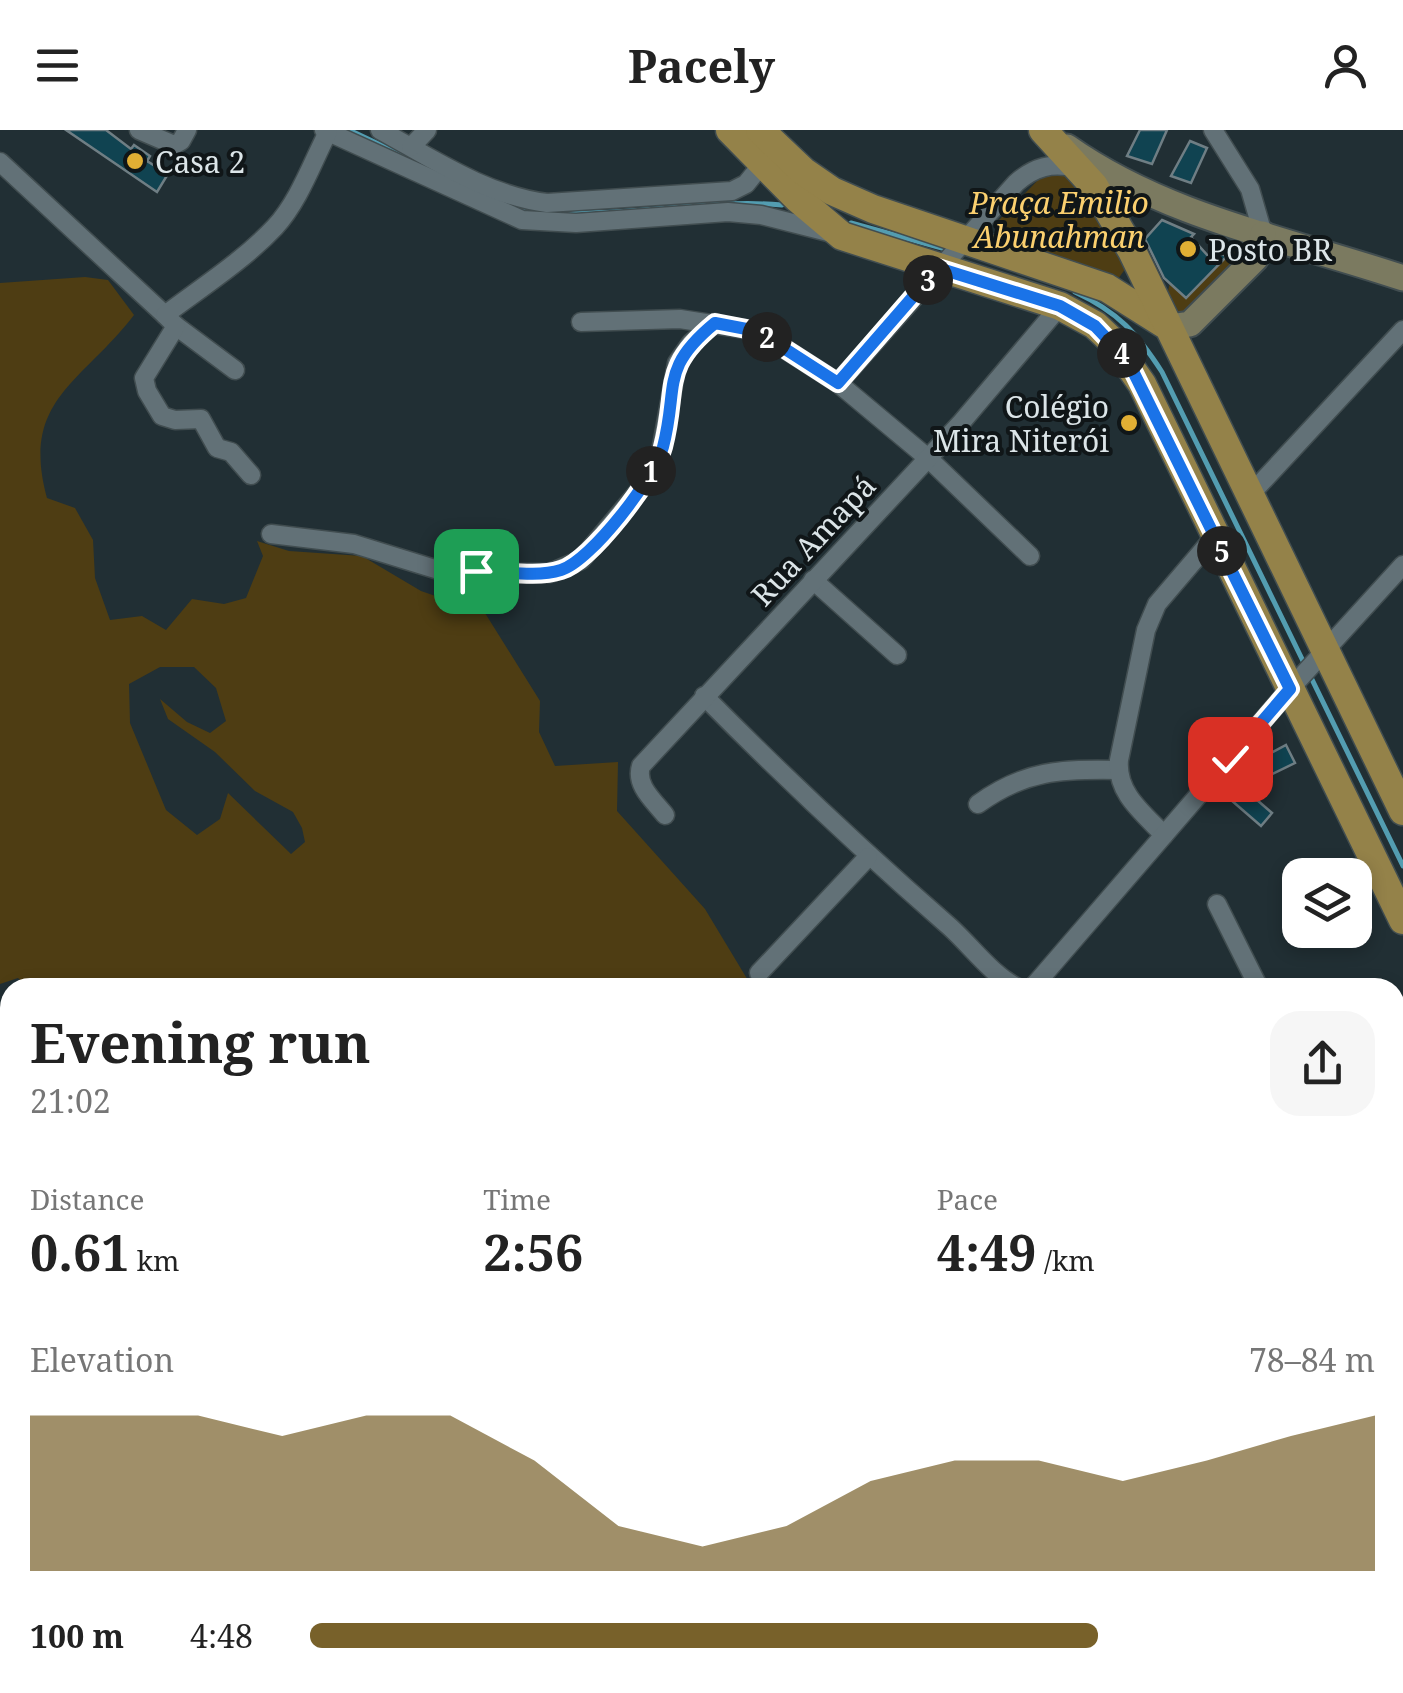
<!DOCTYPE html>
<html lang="en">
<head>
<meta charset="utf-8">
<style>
  body { margin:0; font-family:"Noto Serif",serif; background:#f6f6f6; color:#222; height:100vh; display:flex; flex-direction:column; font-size:38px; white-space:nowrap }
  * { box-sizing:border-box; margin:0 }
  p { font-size:32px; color:#767676 }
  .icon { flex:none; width:55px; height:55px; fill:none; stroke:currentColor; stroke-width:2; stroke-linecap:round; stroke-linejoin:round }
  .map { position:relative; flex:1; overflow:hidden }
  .panel { position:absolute; left:0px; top:848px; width:1405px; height:718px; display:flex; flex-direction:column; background:#fff; border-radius:30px 30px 0 0; box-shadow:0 5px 15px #0003 }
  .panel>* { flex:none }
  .buttons { position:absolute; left:1282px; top:728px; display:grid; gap:20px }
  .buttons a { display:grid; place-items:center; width:90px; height:90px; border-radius:20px; background:#fff; box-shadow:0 5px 15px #0003; font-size:50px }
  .pin { position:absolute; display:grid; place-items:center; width:85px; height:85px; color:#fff; margin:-42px; border-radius:20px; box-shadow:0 5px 15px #0006 }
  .km { position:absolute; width:50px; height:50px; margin:-25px; border-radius:50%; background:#222; color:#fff; font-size:28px; line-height:50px; text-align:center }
  .round { display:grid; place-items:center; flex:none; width:105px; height:105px; border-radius:30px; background:#f6f6f6 }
  .head { display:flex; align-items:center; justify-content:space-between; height:170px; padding:0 30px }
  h1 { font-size:55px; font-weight:700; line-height:75px }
  .figures { display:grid; grid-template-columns:repeat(3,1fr); gap:15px; height:170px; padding:10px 30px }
  .figures div { display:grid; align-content:center }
  .figures b { font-size:50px; font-weight:700 }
  .figures small { font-size:28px; font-weight:400 }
  .figures p { font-size:28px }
  .chart { height:280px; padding:20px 30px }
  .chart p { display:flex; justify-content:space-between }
  .chart svg { width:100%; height:180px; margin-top:10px; fill:#78612a; opacity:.7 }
  ul { padding:0 30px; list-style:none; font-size:32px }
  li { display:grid; grid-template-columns:160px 120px 1fr; align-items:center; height:75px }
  li i { height:25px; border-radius:12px; background:#78612a }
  header { display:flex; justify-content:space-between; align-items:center; height:130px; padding:0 30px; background:#fff; font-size:45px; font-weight:700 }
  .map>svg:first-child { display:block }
  .green { fill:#4e3d13; fill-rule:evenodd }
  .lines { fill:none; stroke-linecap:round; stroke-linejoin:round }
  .stream { stroke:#539db1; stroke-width:5 }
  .building { fill:#104351; stroke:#6f7e84; stroke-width:2.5 }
  .minor-casing { stroke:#414d50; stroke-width:21 }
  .secondary-casing { stroke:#414d50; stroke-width:29 }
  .primary-casing { stroke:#414d50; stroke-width:31 }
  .minor { stroke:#627177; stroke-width:18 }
  .secondary { stroke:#7b7a60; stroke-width:25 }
  .primary { stroke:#948249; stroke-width:28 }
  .route-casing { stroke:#fff; stroke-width:20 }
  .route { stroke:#1a73e8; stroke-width:12 }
  .poi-dot { fill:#e1af34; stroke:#101618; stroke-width:4 }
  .labels { text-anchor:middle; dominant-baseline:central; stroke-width:8; stroke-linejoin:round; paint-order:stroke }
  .poi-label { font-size:30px; fill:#dce5e8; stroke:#101618; text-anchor:start }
  .park-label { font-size:30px; font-style:italic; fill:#fbd06f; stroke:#101618 }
  .street-label { font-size:30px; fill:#dce5e8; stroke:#101618 }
</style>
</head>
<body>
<header><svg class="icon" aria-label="menu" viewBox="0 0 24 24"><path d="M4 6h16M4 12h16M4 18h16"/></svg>Pacely<svg class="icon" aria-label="person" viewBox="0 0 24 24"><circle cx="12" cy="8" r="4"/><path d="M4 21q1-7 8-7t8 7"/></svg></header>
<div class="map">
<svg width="1403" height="1563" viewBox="0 0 1403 1563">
  <rect width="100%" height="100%" fill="#212f34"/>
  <g class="green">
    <path d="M1056 43 1074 46 1128 135 1118 149 998 108 997 92 1038 50Z"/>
    <path d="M1215 109 1241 119 1240 131 1184 182 1178 181 1168 161 1170 153 1186 168 1228 126 1210 117Z"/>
    <path d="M85 147 108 150 134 185C82 253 20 270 47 368L75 378 93 410 95 448 110 490 142 486 166 500 192 469 224 474 246 468 263 426 257 411 289 421 362 426 421 461 485 483 540 571 539 602 555 636 618 632 617 681 705 779 752 857 29 858 18 848 0 854V153ZM160 537H194L216 558 226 591 210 603 187 592 160 569 168 589 215 622 255 661 293 682 302 698 305 712 291 724 228 663 220 689 197 705 166 680 130 593 129 554Z"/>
    <path d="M10 926V1555H1169L1173 1563H0V929Z"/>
  </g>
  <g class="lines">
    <g class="stream">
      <path d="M349 0 423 35"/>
      <path d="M505 74C592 97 691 67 782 75"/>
      <path d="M851 93 942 118"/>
      <path d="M1075 162C1118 182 1137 203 1162 242L1403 736"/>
    </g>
  </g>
  <g class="building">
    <path d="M66 0H106L131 19 134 15 150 26 147 31 168 44 157 62Z"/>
    <path d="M1140 0H1167L1152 34 1127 26Z"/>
    <path d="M1190 11 1207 18 1191 53 1171 46Z"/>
    <path d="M1162 90 1194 104 1191 107 1209 127 1214 122 1227 126 1186 168 1164 148 1145 109Z"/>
    <path d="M1286 615 1295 633 1260 650 1252 633Z"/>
    <path d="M1234 650 1272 683 1261 696 1223 663Z"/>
  </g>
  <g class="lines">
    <g class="minor-casing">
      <g id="minor">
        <path d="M139 0 174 15 181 11 187 0"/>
        <path d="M324 0 522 90 576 93 728 82 761 85 832 103"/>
        <path d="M380 0C431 28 488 66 547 73L732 61 746 54 763 33"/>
        <path d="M1213 0 1250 59 1263 104"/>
        <path d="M411 17 427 0"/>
        <path d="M0 32 165 185"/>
        <path d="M581 192 680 189 757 201 838 253 929 329 1030 426"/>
        <path d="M176 196 235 240"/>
        <path d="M838 253 1016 53C1034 37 1052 32 1076 38"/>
        <path d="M251 345 231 322 217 318 201 289 175 290 162 286 147 261 144 248 176 196 165 185C202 157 243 131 275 97 299 71 312 33 328 2"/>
        <path d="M1248 367 1403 200"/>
        <path d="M271 404 354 414 448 443H550L581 430 638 362 660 327 677 233 691 213 715 193"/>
        <path d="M813 450 897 525"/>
        <path d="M704 566C783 646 865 723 950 797 972 817 992 845 1018 858"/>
        <path d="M978 674C1025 640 1061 639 1118 640"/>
        <path d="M665 685C653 670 635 655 641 636L960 294 1060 176"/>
        <path d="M1164 705C1143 683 1116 663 1119 630L1146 500 1157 474 1215 406"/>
        <path d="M1217 774 1259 858"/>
        <path d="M759 843 868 727"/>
        <path d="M1032 858 1290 559 1403 435"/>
        <path d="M1395 898 1403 888"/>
        <path d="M1395 1133 1403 1149"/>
        <path d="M1395 1444 1403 1440"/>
        <path d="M1231 1555 1235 1563"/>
        <path d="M1387 1555 1393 1563"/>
      </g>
    </g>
    <g class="secondary-casing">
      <g id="secondary">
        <path d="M1067 17C1166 87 1290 110 1403 148"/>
        <path d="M1169 197 1190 194 1255 129 1260 122 1263 104"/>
      </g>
    </g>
    <g class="primary-casing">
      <g id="primary">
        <path d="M730 0 797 68 842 106 1060 176 1095 195 1112 211 1142 254 1403 790"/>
        <path d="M760 0 803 41 832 61 873 79 1107 158 1164 194"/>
        <path d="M1043 0 1094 56 1132 121 1403 681"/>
      </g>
    </g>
    <use href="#minor" class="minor"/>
    <use href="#secondary" class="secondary"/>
    <use href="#primary" class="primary"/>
  </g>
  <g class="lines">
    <g class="route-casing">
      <path id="route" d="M476 441C502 441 536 448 561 440 591 431 655 347 663 317 679 256 659 239 715 193L757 201 838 253 938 138 1060 176 1095 196 1128 231 1290 559 1230 629"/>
    </g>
    <use href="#route" class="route"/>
  </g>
  <g class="poi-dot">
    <circle cx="135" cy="31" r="10"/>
    <circle cx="1188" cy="119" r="10"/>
    <circle cx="1129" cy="293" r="10"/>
  </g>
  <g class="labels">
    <g class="poi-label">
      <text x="155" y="31">Casa 2</text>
      <text x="1208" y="119">Posto BR</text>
      <text x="1109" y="276" text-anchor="end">Colégio<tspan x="1109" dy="34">Mira Niterói</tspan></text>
    </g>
    <g class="park-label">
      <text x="1059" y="72">Praça Emilio<tspan x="1059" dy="34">Abunahman</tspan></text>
    </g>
    <g class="street-label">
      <text transform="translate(813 410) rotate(-47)">Rua Amapá</text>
    </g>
  </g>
</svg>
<div class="buttons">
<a><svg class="icon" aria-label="layers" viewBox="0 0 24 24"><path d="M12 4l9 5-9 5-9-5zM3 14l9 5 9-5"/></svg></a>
</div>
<div class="pin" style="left:476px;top:441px;background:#1e9e55"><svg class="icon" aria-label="arrive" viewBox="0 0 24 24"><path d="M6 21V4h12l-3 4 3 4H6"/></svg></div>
<div class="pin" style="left:1230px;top:629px;background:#d93025"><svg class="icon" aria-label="check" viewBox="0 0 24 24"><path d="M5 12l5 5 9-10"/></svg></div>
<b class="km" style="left:651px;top:341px">1</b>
<b class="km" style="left:767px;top:207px">2</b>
<b class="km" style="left:928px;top:150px">3</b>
<b class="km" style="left:1122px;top:223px">4</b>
<b class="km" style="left:1222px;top:421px">5</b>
<section class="panel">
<div class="head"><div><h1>Evening run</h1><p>21:02</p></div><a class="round"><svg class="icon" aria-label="share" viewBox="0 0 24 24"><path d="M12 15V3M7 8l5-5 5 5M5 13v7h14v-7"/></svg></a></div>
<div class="figures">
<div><p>Distance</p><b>0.61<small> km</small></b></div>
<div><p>Time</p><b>2:56</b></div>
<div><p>Pace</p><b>4:49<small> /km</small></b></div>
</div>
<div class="chart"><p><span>Elevation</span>78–84 m</p>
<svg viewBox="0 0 160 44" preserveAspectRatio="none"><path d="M0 44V6L10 6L20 6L30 11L40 6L50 6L60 17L70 33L80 38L90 33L100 22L110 17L120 17L130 22L140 17L150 11L160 6V44z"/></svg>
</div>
<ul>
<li><b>100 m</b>4:48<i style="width:74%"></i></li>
</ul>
</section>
</div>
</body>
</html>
